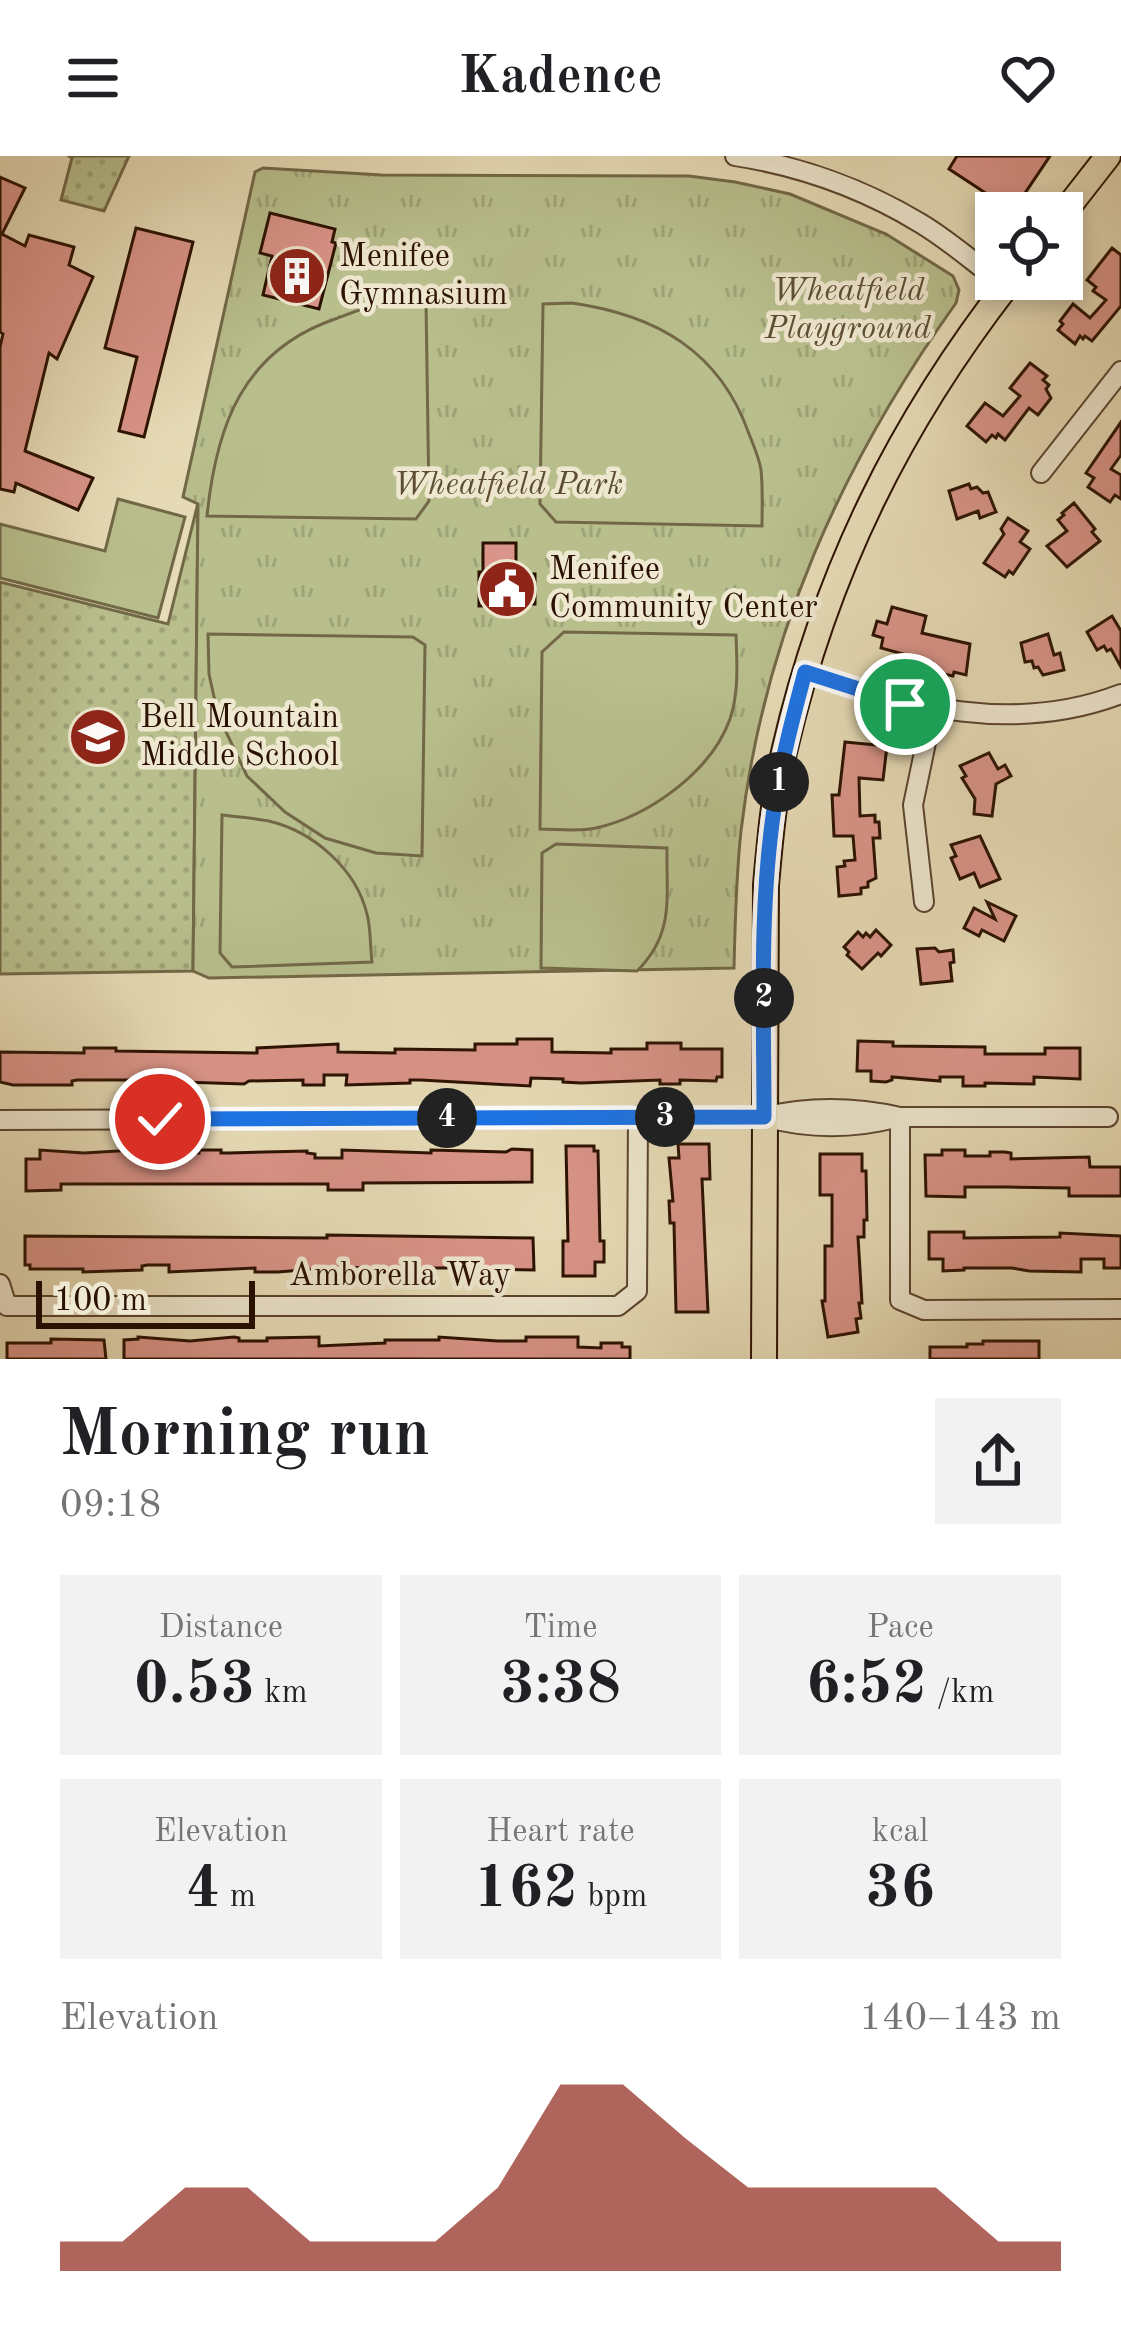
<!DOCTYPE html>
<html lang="en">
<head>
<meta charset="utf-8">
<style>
  body { margin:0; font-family:"Old Standard TT",serif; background:#f2f2f2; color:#202124; height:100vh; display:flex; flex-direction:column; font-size:45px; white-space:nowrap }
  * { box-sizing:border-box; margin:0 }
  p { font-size:39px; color:#757577 }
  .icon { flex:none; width:66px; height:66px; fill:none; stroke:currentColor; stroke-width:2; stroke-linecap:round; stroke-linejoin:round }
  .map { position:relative; height:1203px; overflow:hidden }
  .side { display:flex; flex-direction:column; background:#fff; flex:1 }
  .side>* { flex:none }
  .tools { position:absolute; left:975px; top:36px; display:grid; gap:24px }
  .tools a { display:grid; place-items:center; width:108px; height:108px; border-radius:0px; background:#fff; box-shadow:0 6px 18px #0003; font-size:60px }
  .scale { position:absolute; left:36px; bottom:30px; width:219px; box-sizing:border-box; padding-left:12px; border:6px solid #2b1101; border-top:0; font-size:33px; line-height:42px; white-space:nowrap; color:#2b1101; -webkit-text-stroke:9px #efe8d0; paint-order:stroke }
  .pin { position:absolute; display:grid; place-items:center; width:102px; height:102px; color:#fff; margin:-51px; border:6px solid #fff; border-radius:50%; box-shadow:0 3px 12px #0007 }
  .km { position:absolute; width:60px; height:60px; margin:-30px; border-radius:50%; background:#222; color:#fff; font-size:33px; line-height:60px; text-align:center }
  .round { display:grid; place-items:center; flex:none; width:126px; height:126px; border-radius:0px; background:#f2f2f2 }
  .overview { display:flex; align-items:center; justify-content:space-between; height:204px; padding:0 60px }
  h1 { font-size:66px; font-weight:600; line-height:90px }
  .figures { display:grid; grid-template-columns:repeat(3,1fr); gap:18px; height:204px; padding:12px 60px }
  .figures div { display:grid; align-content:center; border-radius:0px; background:#f2f2f2; text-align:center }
  .figures b { font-size:60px; font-weight:600 }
  .figures small { font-size:33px; font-weight:400 }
  .figures p { font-size:33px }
  .chart { height:336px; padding:24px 60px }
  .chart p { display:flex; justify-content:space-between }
  .chart svg { width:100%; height:216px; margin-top:12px; fill:#8f2418; opacity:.7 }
  header { display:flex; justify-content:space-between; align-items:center; height:156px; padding:0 60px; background:#fff; font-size:54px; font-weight:600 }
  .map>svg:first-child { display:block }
  .grass { fill:url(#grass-dots); stroke:#726847; stroke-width:3 }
  .park { fill:url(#park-tufts); stroke:#726847; stroke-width:3 }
  .pitch { fill:#b8bf8d; stroke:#726847; stroke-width:3 }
  .building { fill:#da9489; stroke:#2b1101; stroke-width:3 }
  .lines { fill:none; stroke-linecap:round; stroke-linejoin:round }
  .minor-casing { stroke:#5a442e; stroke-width:22 }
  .major-casing { stroke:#2b1101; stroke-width:28 }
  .minor { stroke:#efe8d0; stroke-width:18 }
  .major { stroke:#e7dcb7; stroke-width:24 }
  .route-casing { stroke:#fff; stroke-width:24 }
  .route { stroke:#1a73e8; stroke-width:15 }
  .labels { text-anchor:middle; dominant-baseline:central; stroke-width:9; stroke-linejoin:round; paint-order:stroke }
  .poi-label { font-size:33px; fill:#2b1101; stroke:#efe8d0; text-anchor:start }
  .park-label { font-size:33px; font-style:italic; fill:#5c4e32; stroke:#efe8d0 }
  .street-label { font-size:33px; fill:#2b1101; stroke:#efe8d0 }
</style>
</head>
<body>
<header><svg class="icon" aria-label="menu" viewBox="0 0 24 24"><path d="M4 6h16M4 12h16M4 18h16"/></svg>Kadence<svg class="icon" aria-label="heart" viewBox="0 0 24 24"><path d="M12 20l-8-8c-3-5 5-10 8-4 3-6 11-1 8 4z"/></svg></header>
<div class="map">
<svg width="1121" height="1203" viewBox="0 0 1121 1203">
  <defs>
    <pattern id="grass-dots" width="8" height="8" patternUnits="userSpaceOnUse" patternTransform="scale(3)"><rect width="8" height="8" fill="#b8bf8d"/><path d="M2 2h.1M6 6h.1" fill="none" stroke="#9ea378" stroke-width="1.8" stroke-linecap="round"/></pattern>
    <pattern id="park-tufts" width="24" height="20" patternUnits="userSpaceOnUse" patternTransform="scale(3)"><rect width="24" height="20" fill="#b8bf8d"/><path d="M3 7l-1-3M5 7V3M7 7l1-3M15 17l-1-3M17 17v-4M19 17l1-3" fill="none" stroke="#9ea378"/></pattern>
  </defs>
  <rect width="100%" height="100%" fill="#e7dcb7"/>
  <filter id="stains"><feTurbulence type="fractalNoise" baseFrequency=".00167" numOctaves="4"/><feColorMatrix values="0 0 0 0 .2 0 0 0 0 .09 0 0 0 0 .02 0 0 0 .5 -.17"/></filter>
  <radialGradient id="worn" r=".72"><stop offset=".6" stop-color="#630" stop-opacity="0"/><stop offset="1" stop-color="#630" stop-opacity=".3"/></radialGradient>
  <g class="grass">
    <path d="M69 0H129L104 55 61 44 72 2Z"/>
    <path d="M198 347 193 815 0 818V426L168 468Z"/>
  </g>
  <path class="park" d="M263 12 382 19 689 20 735 26 790 38 886 78 953 120 959 134 956 147C842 307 764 479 741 675 736 721 735 767 734 812L209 822 193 815 198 348 183 341 255 16Z"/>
  <g class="pitch">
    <path d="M426 146 429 345 416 363 207 360C216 271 242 195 335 163 349 158 364 151 379 149 395 147 411 147 426 146Z"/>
    <path d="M572 147C656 159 720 195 749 278 754 290 759 302 761 314 763 332 762 352 762 370L556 366 540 348 543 148Z"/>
    <path d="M118 343 185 361 158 462 0 422V368L105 395Z"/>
    <path d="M564 476 736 479C737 507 739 537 730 563 711 616 649 660 596 672 579 676 557 673 540 673L542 496Z"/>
    <path d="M208 478 413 481 425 489 422 700 376 697 325 682 285 656 247 620 218 559 209 518Z"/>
    <path d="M222 659C238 661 254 662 269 665 314 676 356 713 367 758 371 773 370 790 372 806L232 811 220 797Z"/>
    <path d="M556 688 667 692C666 742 675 777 637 815L541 812 542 697Z"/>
  </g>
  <g class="building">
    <path d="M957 0H1050L1013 55 949 13Z"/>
    <path d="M0 21 25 32 2 78 25 90 29 79 74 91 69 109 93 121 57 203 49 197 25 295 93 322 78 354 16 327 14 336 0 333V191L3 178 0 176Z"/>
    <path d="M270 57 335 73 332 86 336 87 319 153 263 139 272 100 260 97Z"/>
    <path d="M136 72 193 86 144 281 119 275 137 201 105 192Z"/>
    <path d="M1112 92 1121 99V150L1092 185 1085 180 1083 183 1080 180 1075 188 1058 174 1063 168 1060 165 1073 148 1090 162 1106 144 1093 135 1096 131 1087 124Z"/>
    <path d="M1030 207 1047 220 1043 224 1049 229 1046 233 1051 242 1038 259 1029 252 1005 284 998 278 996 282 992 279 986 286 967 270 985 247 1003 260 1020 240 1010 232Z"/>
    <path d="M1121 266V299L1111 313 1121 319V343L1115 339 1110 346 1088 331 1094 322 1086 317Z"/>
    <path d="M969 328 971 333 977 331 983 337 988 336 996 356 980 362 978 355 957 363 949 335Z"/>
    <path d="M1074 347 1095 373 1092 376 1100 385 1067 411 1047 390 1067 375 1058 364 1064 359 1062 357Z"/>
    <path d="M1008 362 1028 375 1020 386 1030 393 1013 418 1009 415 1005 421 984 407 1004 378 1001 373Z"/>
    <path d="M483 387H516V418H535V448L479 450V416H483Z"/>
    <path d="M892 451 926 460 922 477 970 488 966 519 954 516 953 520 930 515 932 506 881 492 883 482 873 479 877 465 887 468Z"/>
    <path d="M1112 460 1121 475V511L1111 493 1107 495 1104 490 1097 494 1087 476Z"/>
    <path d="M1048 478 1054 499 1060 497 1064 514 1043 519 1038 511 1034 512 1032 505 1025 506 1021 487Z"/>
    <path d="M845 586 887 590 883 624 859 622 860 660 875 659V666H879L880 682H873L876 722 868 726V731L861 732V738L839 740 837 711 845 710 844 705 855 704 853 680H834L832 639H839Z"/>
    <path d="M989 597 998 613 1005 609 1011 620 996 628 992 660 974 658 975 643 962 622 966 620 960 610Z"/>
    <path d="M980 680 1000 723 980 731 974 717 960 723 951 702 956 700 951 689Z"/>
    <path d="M987 746 1016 760 1004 785 982 774 979 780 964 772 974 752 995 763Z"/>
    <path d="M876 774 891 789 881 800 878 797 862 813 847 799 849 796 844 791 858 776 863 781 866 777 870 781Z"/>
    <path d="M935 792 939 796 953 794 954 806 950 807 952 825 921 828 917 793Z"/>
    <path d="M517 883H552V896L611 897V893H647V887H681V893H722V921H717L716 925 680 924V928H660V924L581 927 563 926V923L531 922 530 930 421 924H410V927L346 929 347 919H324V929H303V924L249 925 244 928 151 925V929H129V924H77L72 925V929H13L0 926V896L84 897V892H116V895L257 897V892L338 888V896L395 897V893L475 894V888H517Z"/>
    <path d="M858 885 893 886V890L985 891V898H1045V892H1080V923L1034 921V928L985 927V930H963V921H940V925L892 921V924L886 926 871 925V915H857Z"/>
    <path d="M678 988H709L710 1023H702L708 1156H676L674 1067H670L669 1045H673L669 1002H679Z"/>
    <path d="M566 990H594V995H598L600 1085H604V1106H595V1120H563V1085H568Z"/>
    <path d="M512 993 532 994V1026L363 1027V1034H328V1028H61V1034L26 1035V1003H40V994L84 997 134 994V997L160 998 199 997V994H221V997H229L307 995V997L315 998V1002H342V994L431 997V994L506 996Z"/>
    <path d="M942 994H965V1000H990V996H1005L1011 997V1003L1089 1001 1090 1011H1121V1040H1069V1032L1007 1031H965V1041L926 1040 925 999H942Z"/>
    <path d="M820 998H862V1015H866L867 1064H864V1081H858L862 1147H859L861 1162 856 1163 858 1176 828 1181 822 1145H825V1090H832V1039H820Z"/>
    <path d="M929 1076H964V1082L1060 1081V1077L1121 1080V1112H1104V1103H1081V1116L1029 1115 1012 1112H964V1114L943 1115V1103H929Z"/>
    <path d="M327 1079 533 1082 534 1114 479 1113V1116H458V1112H394V1116H371V1112L338 1111 278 1116H255V1112L169 1116V1109H147L142 1110V1114L83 1116V1113H30V1109H25V1080L327 1082Z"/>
    <path d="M138 1181 190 1185 234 1181 239 1182V1185H267V1182L319 1181V1190L385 1187V1184H439V1181L498 1185H526V1181H578V1191L601 1192V1187H622V1191H630V1203H124V1184L138 1183Z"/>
    <path d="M51 1183 104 1184 106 1203H7V1187H51Z"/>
    <path d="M983 1185H1039V1203H930V1191H967V1188H983Z"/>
  </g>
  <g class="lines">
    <g class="minor-casing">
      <g id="minor">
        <path d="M735 0C799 10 864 33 920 67 947 83 971 104 996 123"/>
        <path d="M1041 317 1121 215"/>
        <path d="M805 516C909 551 1014 579 1121 538"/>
        <path d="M924 746 913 649 933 553"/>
        <path d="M900 961V1144L924 1154 1121 1153"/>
        <path d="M768 962C809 973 854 973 895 962"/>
        <path d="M0 964 764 961C809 950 855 951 900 961H1108"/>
        <path d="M0 1128 7 1150H618L637 1135 638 960"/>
      </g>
    </g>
    <g class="major-casing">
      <g id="major">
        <path d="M1062 59 1108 0"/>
        <path d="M764 1203 766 729C770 684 774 637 785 592 826 416 900 266 1012 123"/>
      </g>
    </g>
    <use href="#minor" class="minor"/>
    <use href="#major" class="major"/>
  </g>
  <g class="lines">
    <g class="route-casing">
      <path id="route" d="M160 963 764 961C764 858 759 754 774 653 781 606 793 561 805 516L905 548"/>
    </g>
    <use href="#route" class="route"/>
  </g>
  <defs>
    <g id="building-disc" transform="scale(3)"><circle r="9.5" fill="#8f2418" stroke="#efe8d0"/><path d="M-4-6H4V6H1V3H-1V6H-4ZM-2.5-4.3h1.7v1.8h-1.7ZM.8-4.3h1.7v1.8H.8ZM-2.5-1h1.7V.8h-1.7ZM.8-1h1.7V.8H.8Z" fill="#fff"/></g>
    <g id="civic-disc" transform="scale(3)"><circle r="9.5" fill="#8f2418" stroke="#efe8d0"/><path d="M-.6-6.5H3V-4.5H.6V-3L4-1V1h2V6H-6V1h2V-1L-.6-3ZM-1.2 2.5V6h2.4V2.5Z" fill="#fff"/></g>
    <g id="school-disc" transform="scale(3)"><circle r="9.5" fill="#8f2418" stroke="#efe8d0"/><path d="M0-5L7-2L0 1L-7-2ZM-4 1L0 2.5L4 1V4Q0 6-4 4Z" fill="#fff"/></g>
  </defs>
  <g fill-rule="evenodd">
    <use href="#building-disc" x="297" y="120"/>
    <use href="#civic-disc" x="507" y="433"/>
    <use href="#school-disc" x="98" y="581"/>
  </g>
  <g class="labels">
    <g class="poi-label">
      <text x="339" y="101">Menifee<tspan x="339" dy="38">Gymnasium</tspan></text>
      <text x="549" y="414">Menifee<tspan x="549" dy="38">Community Center</tspan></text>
      <text x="140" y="562">Bell Mountain<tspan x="140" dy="38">Middle School</tspan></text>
    </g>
    <g class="park-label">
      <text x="848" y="135">Wheatfield<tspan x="848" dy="38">Playground</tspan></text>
      <text x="508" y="329">Wheatfield Park</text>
    </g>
    <g class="street-label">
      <text x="400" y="1120">Amborella Way</text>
    </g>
  </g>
  <rect width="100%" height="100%" filter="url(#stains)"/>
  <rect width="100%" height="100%" fill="url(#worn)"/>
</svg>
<div class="tools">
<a><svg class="icon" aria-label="locate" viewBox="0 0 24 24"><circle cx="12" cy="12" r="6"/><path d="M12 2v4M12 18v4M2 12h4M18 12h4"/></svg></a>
</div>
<div class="scale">100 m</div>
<div class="pin" style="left:905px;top:548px;background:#1e9e55"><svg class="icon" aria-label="arrive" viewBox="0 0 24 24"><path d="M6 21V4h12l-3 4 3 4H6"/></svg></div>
<div class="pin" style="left:160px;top:963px;background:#d93025"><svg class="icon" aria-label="check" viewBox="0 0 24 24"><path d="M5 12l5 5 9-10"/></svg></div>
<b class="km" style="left:779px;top:626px">1</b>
<b class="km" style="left:764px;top:842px">2</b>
<b class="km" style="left:665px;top:961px">3</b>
<b class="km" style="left:447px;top:962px">4</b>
</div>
<section class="side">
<div class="overview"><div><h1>Morning run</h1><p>09:18</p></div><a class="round"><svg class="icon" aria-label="share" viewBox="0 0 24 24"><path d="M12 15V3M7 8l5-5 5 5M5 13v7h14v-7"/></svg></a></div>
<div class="figures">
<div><p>Distance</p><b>0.53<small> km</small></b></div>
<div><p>Time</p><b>3:38</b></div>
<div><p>Pace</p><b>6:52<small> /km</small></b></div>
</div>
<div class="figures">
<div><p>Elevation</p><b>4<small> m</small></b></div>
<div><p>Heart rate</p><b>162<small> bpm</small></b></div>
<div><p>kcal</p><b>36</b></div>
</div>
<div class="chart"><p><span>Elevation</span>140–143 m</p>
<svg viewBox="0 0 160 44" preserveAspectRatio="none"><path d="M0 44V38L10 38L20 27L30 27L40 38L50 38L60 38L70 27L80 6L90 6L100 17L110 27L120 27L130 27L140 27L150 38L160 38V44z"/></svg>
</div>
</section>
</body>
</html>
